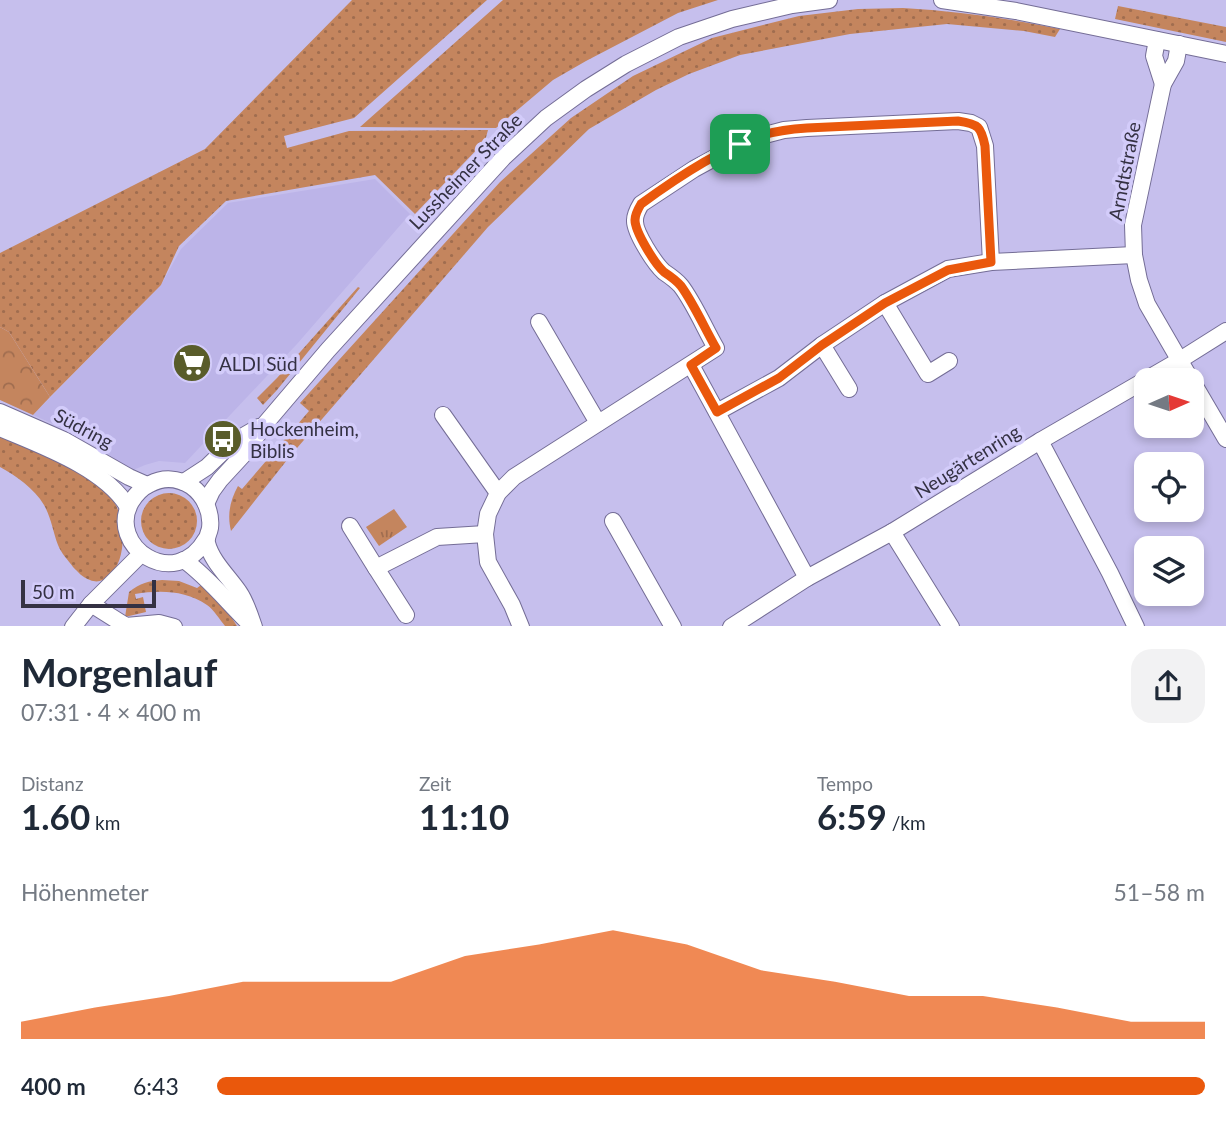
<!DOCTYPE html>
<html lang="de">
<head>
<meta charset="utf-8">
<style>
  body { margin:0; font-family:Lato,sans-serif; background:#f2f2f3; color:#1f2937; height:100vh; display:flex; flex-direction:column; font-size:26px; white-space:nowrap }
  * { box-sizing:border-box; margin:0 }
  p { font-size:23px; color:#747a83 }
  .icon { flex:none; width:38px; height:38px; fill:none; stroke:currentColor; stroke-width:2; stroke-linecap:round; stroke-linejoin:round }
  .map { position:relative; height:626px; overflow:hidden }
  .drawer { display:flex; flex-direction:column; background:#fff; flex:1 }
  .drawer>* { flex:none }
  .needle { width:46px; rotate:87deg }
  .controls { position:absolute; left:1134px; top:368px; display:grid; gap:14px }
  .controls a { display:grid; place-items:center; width:70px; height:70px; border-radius:14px; background:#fff; box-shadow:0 4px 10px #0003; font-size:35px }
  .scale { position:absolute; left:21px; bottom:18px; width:135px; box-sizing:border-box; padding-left:7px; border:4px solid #343143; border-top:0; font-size:19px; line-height:24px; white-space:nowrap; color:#343143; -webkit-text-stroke:5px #d3ccfa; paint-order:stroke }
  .pin { position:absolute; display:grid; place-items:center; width:60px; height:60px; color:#fff; margin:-30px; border-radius:14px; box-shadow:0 4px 10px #0006 }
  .round { display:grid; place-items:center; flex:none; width:74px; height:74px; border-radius:21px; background:#f2f2f3 }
  .head { display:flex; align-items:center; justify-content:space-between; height:119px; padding:0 21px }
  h1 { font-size:38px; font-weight:700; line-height:52px }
  .metrics { display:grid; grid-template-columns:repeat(3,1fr); gap:10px; height:119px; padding:7px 21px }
  .metrics div { display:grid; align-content:center }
  .metrics b { font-size:35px; font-weight:700 }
  .metrics small { font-size:19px; font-weight:400 }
  .metrics p { font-size:19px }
  .chart { height:196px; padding:14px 21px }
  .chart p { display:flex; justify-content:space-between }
  .chart svg { width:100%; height:126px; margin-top:7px; fill:#ea580c; opacity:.7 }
  ul { padding:0 21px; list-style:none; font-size:23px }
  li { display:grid; grid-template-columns:112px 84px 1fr; align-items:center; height:52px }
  li i { height:18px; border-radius:9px; background:#ea580c }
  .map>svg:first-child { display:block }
  .built { fill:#bcb4e8 }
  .grass { fill:url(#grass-dots) }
  .forest { fill:url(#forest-crowns) }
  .park { fill:url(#park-tufts) }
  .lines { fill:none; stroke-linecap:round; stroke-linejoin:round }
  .street-casing { stroke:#746d96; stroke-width:18 }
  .street { stroke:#fff; stroke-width:16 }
  .route-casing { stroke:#fff; stroke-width:14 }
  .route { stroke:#ea580c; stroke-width:9 }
  .labels { text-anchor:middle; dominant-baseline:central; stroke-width:7; stroke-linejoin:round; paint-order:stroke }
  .street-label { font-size:19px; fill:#343143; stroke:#d3ccfa }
  .poi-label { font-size:19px; fill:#343143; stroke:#d3ccfa; text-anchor:start }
</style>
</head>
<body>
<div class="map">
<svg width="1226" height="627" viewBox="0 0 1226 627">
  <defs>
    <pattern id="grass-dots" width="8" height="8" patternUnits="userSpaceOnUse" patternTransform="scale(1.75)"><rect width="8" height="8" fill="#c4855e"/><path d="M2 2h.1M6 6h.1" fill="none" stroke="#a06d4f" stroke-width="1.8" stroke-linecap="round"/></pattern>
    <pattern id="forest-crowns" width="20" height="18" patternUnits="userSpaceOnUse" patternTransform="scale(1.75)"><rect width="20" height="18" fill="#c4855e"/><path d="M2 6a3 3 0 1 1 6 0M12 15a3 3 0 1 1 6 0" fill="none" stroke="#a06d4f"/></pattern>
    <pattern id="park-tufts" width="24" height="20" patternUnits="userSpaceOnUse" patternTransform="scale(1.75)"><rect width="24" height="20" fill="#c4855e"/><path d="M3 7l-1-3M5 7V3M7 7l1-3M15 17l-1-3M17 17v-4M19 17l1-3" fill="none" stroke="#a06d4f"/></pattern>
  </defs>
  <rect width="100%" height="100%" fill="#c6bfed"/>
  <path class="built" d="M375 179 410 214 297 344 185 463 159 461 145 465 131 471 109 455 78 435 33 415 161 285 181 249 228 203Z"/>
  <g class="grass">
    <path d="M352 0H487L354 118 284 136 287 148 349 131 488 130 485 141 415 214 375 175 226 201 179 246 161 285 50 397 9 332 0 327V253L205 149Z"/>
    <path d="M503 0H718L678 13 586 61 553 80 496 128 360 127Z"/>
    <path d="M1118 6 1226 27V42L1115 19Z"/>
    <path d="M903 8C956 11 1008 18 1060 29L1055 37 1024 31 947 24 850 34 740 55 689 74 656 90 589 129 488 227 291 455 231 531C227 514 230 501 238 486L242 489 309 411 300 403 500 182 571 118 633 76 712 38 799 16 858 9Z"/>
    <path d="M358 287 360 288 277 390 263 405 257 398 277 378Z"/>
    <path d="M0 434C34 449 87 468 111 497 126 516 128 560 109 576 103 581 97 583 90 580 83 578 78 572 73 567 68 560 61 553 58 545 53 532 51 517 44 505 34 488 16 476 0 467Z"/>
    <circle cx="169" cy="521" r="28"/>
    <path d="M162 580 179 581 197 588 204 583 219 598 237 626H225C220 620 214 610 207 605 185 590 160 590 135 594L136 599 143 597 146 612 125 617 129 592C140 583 149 581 162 580Z"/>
  </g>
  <path class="forest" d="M0 327 9 332 50 397 33 415 0 400Z"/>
  <path class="park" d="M394 509 407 527 379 546 366 527Z"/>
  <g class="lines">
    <g class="street-casing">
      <g id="street">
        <path d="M942 0 1016 11 1226 54"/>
        <path d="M1157 40 1154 56 1163 84"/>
        <path d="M1179 44 1176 61 1163 84 1133 225 1134 255 1139 280 1147 304 1191 380"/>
        <path d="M885 303 928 374 949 361"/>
        <path d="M539 322 598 423"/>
        <path d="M822 345 849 389"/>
        <path d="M691 365 807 578"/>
        <path d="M1192 381 1226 439"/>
        <path d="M0 412 64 440 129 477 147 485"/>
        <path d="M717 412 779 378 822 345 885 303 948 269 991 262 1134 255"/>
        <path d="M443 415 498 493"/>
        <path d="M0 428C40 445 105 468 128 507"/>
        <path d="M1040 441 1110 573 1136 627"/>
        <path d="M184 482 207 467 233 442 259 427"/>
        <path d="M206 504 212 491 220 480 244 454 265 424 328 350 503 158 546 118 586 89 626 64 679 37 732 19 792 5 829 0"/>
        <path d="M613 521 673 627"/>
        <path d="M350 526 376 568 437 537 485 534"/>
        <path d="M892 532 951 627"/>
        <path d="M206 539C175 593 106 546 131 502 136 494 141 488 150 484 163 477 178 478 191 486 204 495 212 512 210 528 209 534 206 536 207 543 212 562 229 577 239 592 246 602 250 615 254 627"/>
        <path d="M184 560C209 578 228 603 250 624"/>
        <path d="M376 568 406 615"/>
        <path d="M91 604 126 626 159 623 174 627"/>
        <path d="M73 627 91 604 141 554"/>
        <path d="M521 627 512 605 488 562 485 534 488 514 498 493 514 477 716 348C705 329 694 303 681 286 676 280 670 276 664 272 655 264 634 232 635 220 635 214 638 209 641 204L694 169 740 144 761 136 784 130 807 128 958 121 971 123 979 127 985 146 991 262"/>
        <path d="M731 627 807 578 892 532 1040 441 1180 360 1226 331"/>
      </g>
    </g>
    <use href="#street" class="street"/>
  </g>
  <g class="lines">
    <g class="route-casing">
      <path id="route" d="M958 121C979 124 981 127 985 146L991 262 948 270 885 303 822 345 779 378 717 412 691 365 716 348C705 329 694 304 681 286 676 280 670 276 664 272 655 264 635 232 635 220 635 214 638 209 641 204 675 179 719 150 759 136 775 131 791 129 807 128Z"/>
    </g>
    <use href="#route" class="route"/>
  </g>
  <defs>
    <g id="supermarket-disc" transform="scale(2.0125)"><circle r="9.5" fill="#595c2a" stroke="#d3ccfa"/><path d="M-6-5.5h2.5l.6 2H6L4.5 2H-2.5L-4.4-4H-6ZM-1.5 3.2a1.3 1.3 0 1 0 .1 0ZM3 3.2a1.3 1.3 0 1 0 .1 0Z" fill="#fff"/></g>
    <g id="bus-disc" transform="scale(2.0125)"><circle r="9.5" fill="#595c2a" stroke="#d3ccfa"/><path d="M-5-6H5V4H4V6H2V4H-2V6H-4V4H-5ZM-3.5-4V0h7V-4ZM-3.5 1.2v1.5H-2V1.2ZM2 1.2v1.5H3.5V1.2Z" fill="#fff"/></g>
  </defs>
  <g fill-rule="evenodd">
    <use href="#supermarket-disc" x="192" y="363"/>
    <use href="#bus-disc" x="223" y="439"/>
  </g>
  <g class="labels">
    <g class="street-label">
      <text transform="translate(465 171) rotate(-46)">Lussheimer Straße</text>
      <text transform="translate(1124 171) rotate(-79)">Arndtstraße</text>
      <text transform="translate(84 428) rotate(28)">Südring</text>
      <text transform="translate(967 461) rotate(-32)">Neugärtenring</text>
    </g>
    <g class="poi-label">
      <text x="219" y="363">ALDI Süd</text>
      <text x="250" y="428">Hockenheim,<tspan x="250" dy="22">Biblis</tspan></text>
    </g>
  </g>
</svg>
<div class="controls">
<a><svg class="needle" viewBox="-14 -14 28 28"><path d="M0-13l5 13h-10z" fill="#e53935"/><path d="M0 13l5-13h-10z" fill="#747a83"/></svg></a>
<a><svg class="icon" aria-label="locate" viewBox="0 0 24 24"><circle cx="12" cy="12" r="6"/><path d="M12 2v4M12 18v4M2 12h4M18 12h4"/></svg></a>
<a><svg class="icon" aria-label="layers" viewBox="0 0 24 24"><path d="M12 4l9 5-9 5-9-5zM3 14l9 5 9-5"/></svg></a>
</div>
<div class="scale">50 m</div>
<div class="pin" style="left:740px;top:144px;background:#1e9e55"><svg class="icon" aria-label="arrive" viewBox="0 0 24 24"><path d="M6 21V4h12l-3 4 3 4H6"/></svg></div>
</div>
<section class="drawer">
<div class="head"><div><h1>Morgenlauf</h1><p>07:31 · 4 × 400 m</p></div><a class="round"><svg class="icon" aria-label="share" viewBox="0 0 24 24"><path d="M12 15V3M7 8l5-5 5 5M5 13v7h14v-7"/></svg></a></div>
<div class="metrics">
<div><p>Distanz</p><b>1.60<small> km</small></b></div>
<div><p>Zeit</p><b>11:10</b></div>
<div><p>Tempo</p><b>6:59<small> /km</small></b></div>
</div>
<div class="chart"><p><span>Höhenmeter</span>51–58 m</p>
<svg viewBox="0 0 160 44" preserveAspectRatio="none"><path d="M0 44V38L10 33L20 29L30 24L40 24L50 24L60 15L70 11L80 6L90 11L100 20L110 24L120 29L130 29L140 33L150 38L160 38V44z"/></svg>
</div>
<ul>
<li><b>400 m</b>6:43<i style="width:100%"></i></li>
</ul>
</section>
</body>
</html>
